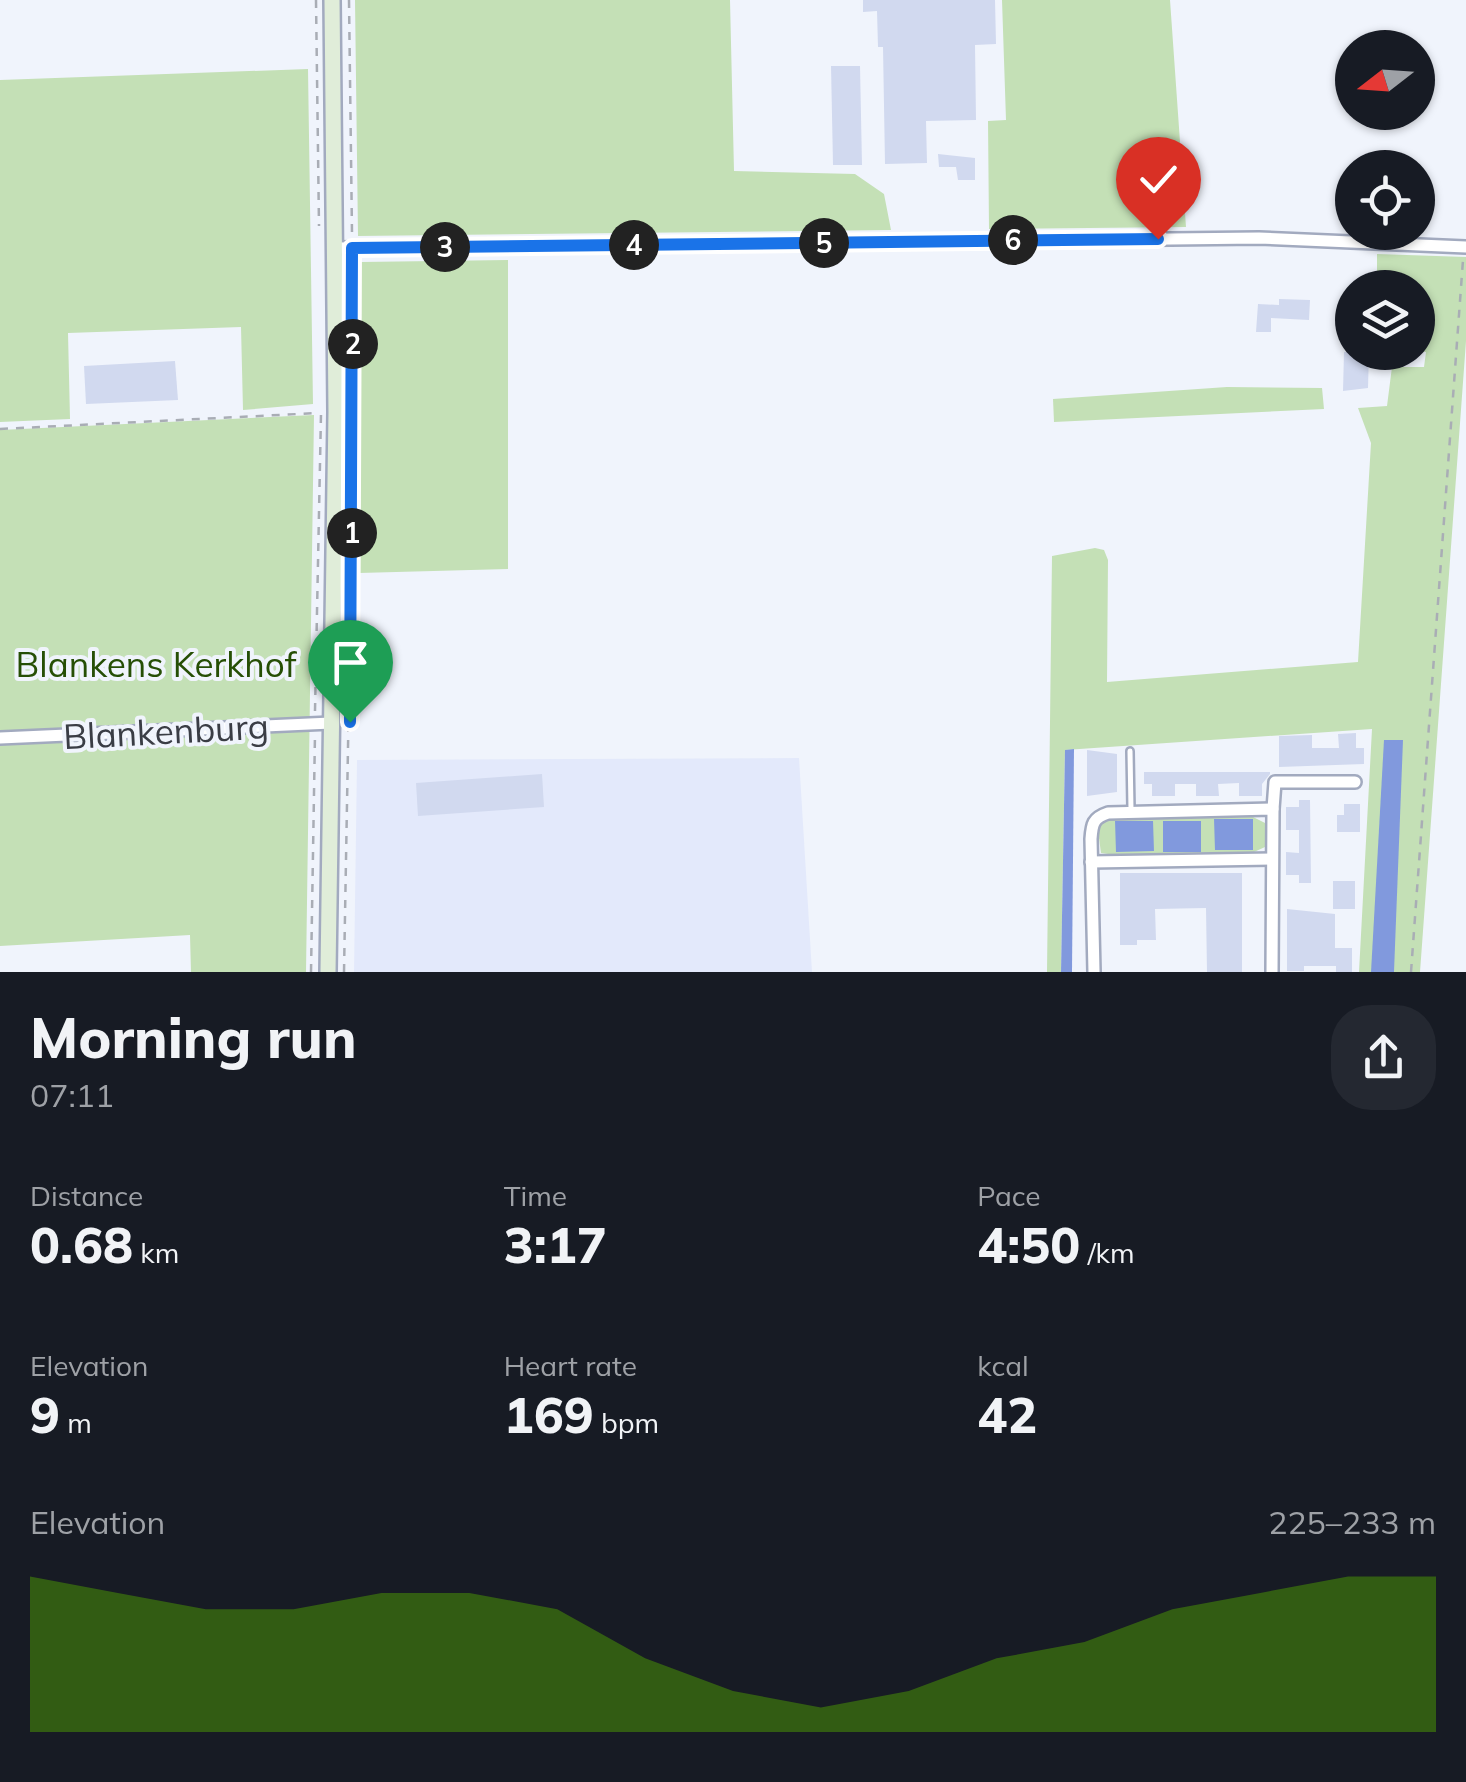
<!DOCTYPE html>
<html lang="en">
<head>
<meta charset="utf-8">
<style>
  body { margin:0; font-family:Mulish,sans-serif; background:#242831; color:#f1f3f6; height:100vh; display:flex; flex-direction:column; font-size:38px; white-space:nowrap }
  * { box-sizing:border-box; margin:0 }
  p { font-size:32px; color:#9ea1a6 }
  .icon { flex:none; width:55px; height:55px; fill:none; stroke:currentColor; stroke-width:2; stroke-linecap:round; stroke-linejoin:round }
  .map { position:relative; height:972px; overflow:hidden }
  .drawer { display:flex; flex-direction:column; background:#171b24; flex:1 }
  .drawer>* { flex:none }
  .needle { width:65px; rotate:253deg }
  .tools { position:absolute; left:1335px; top:30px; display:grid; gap:20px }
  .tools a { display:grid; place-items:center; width:100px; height:100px; border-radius:50%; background:#171b24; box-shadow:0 2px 8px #0004; font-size:50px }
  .pin { position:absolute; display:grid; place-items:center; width:85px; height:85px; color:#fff; margin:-102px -42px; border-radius:50% 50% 50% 0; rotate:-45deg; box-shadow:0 0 10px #0007 }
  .pin .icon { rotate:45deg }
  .km { position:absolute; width:50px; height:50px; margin:-25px; border-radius:50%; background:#222; color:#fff; font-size:28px; line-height:50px; text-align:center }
  .round { display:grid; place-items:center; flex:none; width:105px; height:105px; border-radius:40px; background:#242831 }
  .headline { display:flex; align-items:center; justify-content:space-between; height:170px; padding:0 30px }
  h1 { font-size:55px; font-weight:800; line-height:75px }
  .metrics { display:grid; grid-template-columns:repeat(3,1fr); gap:15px; height:170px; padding:10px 30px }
  .metrics div { display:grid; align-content:center }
  .metrics b { font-size:50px; font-weight:800 }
  .metrics small { font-size:28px; font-weight:400 }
  .metrics p { font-size:28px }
  .chart { height:280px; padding:20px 30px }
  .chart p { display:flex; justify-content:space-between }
  .chart svg { width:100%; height:180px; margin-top:10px; fill:#3e780d; opacity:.7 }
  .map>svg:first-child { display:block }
  .built { fill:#e3e9fb }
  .green { fill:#c4e0b6 }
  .water { fill:#8199dd }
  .building { fill:#d1d9ef }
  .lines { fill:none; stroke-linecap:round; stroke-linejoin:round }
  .lane-casing { stroke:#a2aabf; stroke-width:10 }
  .street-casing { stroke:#a2aabf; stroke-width:16 }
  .secondary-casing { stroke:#a2aabf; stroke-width:20 }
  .path { stroke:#a9adb5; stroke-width:2.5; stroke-dasharray:8 8; stroke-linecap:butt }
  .lane { stroke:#fff; stroke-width:5 }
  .street { stroke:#fff; stroke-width:11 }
  .secondary { stroke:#e0edd9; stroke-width:15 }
  .route-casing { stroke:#fff; stroke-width:20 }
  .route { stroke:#1a73e8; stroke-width:12 }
  .labels { text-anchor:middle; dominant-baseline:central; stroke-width:8; stroke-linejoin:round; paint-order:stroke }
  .park-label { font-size:35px; fill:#264f05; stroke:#f0f4fc }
  .street-label { font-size:35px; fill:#3a3d45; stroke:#f0f4fc }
</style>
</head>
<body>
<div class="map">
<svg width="1466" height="972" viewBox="0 0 1466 972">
  <rect width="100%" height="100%" fill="#f0f4fc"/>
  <path class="built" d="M799 758 812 972H354L357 760Z"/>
  <g class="green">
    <path d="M355 0H730L734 171 855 174 884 194 891 230 358 236Z"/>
    <path d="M1002 0H1170L1186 227 989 229 988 121 1006 120Z"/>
    <path d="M308 69 313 404 243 410 241 327 68 333 70 419 0 422V80Z"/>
    <path d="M1377 254 1466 257V341L1420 972H1359L1372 729 1065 750 1061 972H1047L1052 556 1095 548 1104 550 1108 560 1107 682 1358 662 1371 443 1358 408 1387 406 1392 367H1424L1426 352 1418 351V288L1377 287Z"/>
    <path d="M508 260V569L359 573 361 262Z"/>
    <path d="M1227 387 1322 388 1324 409 1054 422 1053 399Z"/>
    <path d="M314 415 306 972H191L190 935 0 946V430Z"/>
    <path d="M1253 817 1265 823V847L1254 852 1115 855 1101 853 1098 831 1102 820Z"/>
  </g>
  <g class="water">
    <path d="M1384 740H1403L1394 972H1371Z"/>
    <path d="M1074 749 1072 972H1061L1065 750Z"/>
    <path d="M1214 819H1253V850H1215Z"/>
    <path d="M1115 821H1153L1154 851 1116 852Z"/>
    <rect x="1163" y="821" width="38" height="31"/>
  </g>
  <g class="building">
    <path d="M863 0H995L996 44 975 45 976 120 926 121 927 163 885 164 883 47H878L877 11 863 12Z"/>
    <path d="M831 66H860L862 165H833Z"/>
    <path d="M938 154 975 158V180H958L956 167H939Z"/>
    <path d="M1279 299 1310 300 1309 320 1271 318V332H1256L1258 304 1279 305Z"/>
    <path d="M1344 352H1369L1368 388 1343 391Z"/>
    <path d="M175 361 178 400 86 404 84 366Z"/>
    <path d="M1356 733V748H1364V764L1279 767V736L1312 735V748H1339L1338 734Z"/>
    <path d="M1087 750 1117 754V792L1087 796Z"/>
    <path d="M1144 772H1270V774L1262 784V796H1239V783L1218 784 1219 796H1196V784H1175V796H1152V784H1144Z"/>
    <path d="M542 774 544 807 418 816 416 783Z"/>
    <path d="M1299 800H1310L1311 883H1299V875H1286V852L1299 853V830H1286V807H1299Z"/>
    <path d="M1344 804H1360V832H1337V815H1344Z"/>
    <path d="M1120 873H1242V972H1207L1206 908 1155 909 1156 940H1137V945H1120Z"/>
    <rect x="1333" y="881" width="22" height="28"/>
    <path d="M1287 909 1335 914V948H1352V972H1336V966H1304V971H1287Z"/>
  </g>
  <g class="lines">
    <g class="lane-casing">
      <path id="lane" d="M1130 751 1131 809"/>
    </g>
    <g class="street-casing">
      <g id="street">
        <path d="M336 248 1259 238 1466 247"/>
        <path d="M0 738 331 723"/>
        <path d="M1273 809 1275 782H1355"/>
        <path d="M1091 862 1272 859"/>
        <path d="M1094 972 1091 839C1092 824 1093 818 1108 813L1273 809 1272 972"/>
      </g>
    </g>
    <g class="secondary-casing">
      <path id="secondary" d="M328 972 336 412 332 0"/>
    </g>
    <g class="path">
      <path d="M316 0 319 226"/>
      <path d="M349 0 352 233"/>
      <path d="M0 429 318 413"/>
      <path d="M315 711 321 414"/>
      <path d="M311 972 315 734"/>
      <path d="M344 972 354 411 352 261"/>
      <path d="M1411 972 1463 260"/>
    </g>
    <use href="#lane" class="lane"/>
    <use href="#street" class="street"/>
    <use href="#secondary" class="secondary"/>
  </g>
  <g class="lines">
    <g class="route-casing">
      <path id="route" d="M350 722 352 248 1158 239"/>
    </g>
    <use href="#route" class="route"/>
  </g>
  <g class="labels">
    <g class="park-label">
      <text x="156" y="664">Blankens Kerkhof</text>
    </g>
    <g class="street-label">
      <text transform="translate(166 731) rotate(-3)">Blankenburg</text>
    </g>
  </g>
</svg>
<div class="tools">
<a><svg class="needle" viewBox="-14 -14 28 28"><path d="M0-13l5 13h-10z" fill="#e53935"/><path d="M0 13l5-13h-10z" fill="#9ea1a6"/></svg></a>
<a><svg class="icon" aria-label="locate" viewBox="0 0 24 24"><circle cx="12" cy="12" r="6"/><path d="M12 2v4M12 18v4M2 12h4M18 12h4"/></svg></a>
<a><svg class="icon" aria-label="layers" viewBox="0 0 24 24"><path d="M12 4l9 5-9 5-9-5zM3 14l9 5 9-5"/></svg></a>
</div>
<div class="pin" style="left:350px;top:722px;background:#1e9e55"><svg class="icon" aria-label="arrive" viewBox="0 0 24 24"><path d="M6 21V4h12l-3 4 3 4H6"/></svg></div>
<div class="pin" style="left:1158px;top:239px;background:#d93025"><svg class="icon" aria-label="check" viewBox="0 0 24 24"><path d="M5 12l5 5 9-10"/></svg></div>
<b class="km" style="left:352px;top:533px">1</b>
<b class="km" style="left:353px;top:344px">2</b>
<b class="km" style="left:445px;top:247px">3</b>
<b class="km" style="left:634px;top:245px">4</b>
<b class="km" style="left:824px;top:243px">5</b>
<b class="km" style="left:1013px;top:240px">6</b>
</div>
<section class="drawer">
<div class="headline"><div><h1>Morning run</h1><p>07:11</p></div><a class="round"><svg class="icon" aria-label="share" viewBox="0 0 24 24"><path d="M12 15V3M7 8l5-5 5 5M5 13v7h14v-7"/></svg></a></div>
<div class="metrics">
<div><p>Distance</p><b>0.68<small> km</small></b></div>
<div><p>Time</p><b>3:17</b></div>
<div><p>Pace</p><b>4:50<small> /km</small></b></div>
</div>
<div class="metrics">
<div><p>Elevation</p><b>9<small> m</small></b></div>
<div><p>Heart rate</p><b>169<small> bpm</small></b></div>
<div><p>kcal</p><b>42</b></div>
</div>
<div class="chart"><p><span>Elevation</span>225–233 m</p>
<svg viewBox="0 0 160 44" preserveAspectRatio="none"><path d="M0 44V6L10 10L20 14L30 14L40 10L50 10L60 14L70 26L80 34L90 38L100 34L110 26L120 22L130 14L140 10L150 6L160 6V44z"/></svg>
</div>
</section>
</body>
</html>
